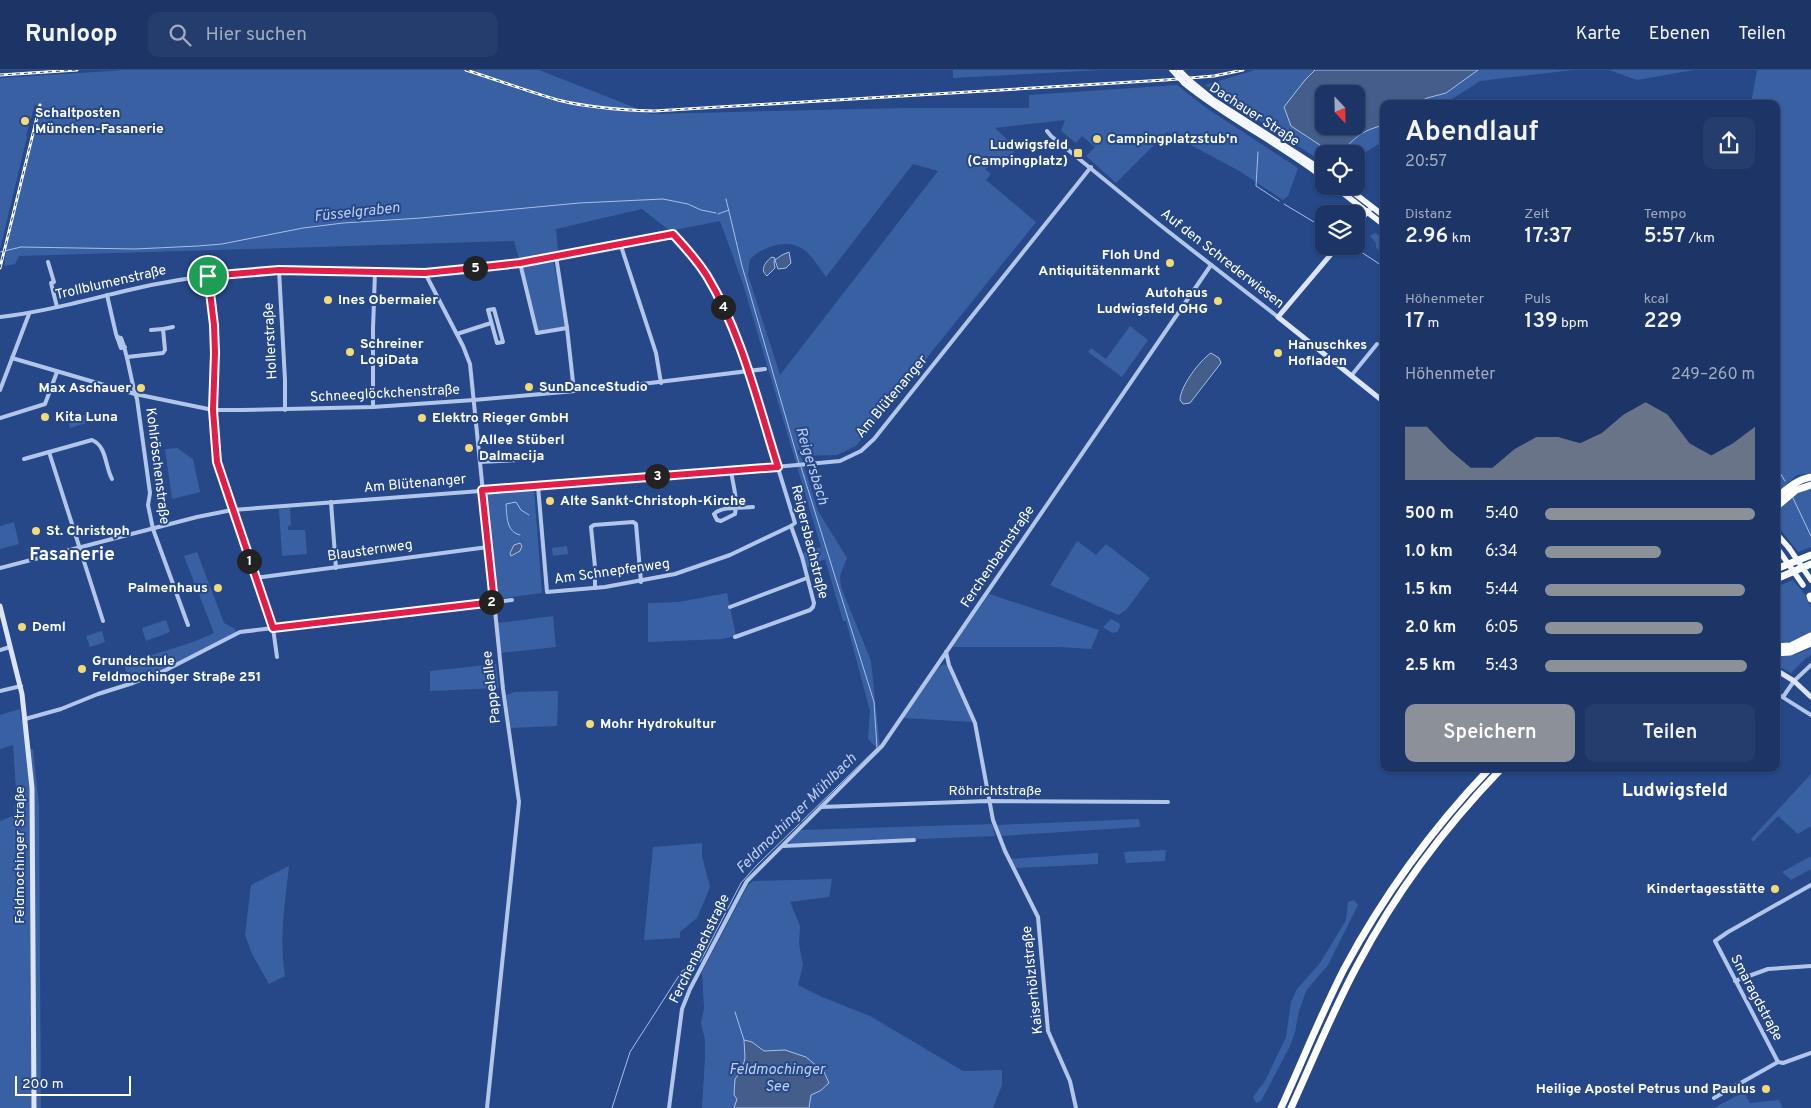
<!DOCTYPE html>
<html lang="de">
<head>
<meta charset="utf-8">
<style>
  body { margin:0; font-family:Overpass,sans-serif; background:#253d6c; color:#f1f3f6; height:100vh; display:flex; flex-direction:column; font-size:19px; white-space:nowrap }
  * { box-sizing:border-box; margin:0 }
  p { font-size:16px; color:#a0abbf }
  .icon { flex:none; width:28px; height:28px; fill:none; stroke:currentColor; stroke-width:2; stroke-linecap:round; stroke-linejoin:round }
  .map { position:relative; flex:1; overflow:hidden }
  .sheet { position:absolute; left:1380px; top:30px; width:400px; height:672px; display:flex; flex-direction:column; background:#1c3566; border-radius:10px; box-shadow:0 1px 4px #0004,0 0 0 1px #3a507a }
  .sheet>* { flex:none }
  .needle { width:32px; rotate:158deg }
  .tools { position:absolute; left:1315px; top:15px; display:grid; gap:10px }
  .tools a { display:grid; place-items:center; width:50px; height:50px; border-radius:10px; background:#1c3566; box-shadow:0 1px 4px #0004,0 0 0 1px #3a507a; font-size:25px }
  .scale { position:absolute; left:15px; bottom:12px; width:116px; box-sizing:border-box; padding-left:5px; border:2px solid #fff; border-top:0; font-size:14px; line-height:18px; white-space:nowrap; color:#fff; -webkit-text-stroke:4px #264788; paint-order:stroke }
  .pin { position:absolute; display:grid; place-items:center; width:42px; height:42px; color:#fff; margin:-21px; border:2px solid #fff; border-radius:50%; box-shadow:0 1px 5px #0007 }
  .km { position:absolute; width:25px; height:25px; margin:-12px; border-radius:50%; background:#222; color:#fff; font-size:14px; line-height:25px; text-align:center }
  .round { display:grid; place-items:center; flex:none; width:52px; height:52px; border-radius:10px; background:#253d6c }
  .summary { display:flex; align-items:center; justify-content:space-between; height:85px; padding:0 25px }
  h1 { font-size:28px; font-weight:600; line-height:38px }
  .figures { display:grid; grid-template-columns:repeat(3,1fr); gap:8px; height:85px; padding:5px 25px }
  .figures div { display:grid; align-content:center }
  .figures b { font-size:21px; font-weight:600 }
  .figures small { font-size:14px; font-weight:400 }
  .figures p { font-size:14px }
  .chart { height:140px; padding:10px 25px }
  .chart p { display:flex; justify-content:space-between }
  .chart svg { width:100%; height:90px; margin-top:5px; fill:#8c9099; opacity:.7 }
  .button { display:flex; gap:10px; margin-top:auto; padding:10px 25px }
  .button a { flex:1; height:58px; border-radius:10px; background:#8c9099; color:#fff; font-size:20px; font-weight:600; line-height:58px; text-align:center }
  .button a+a { background:#253d6c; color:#f1f3f6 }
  ul { padding:0 25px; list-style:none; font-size:16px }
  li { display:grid; grid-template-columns:80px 60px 1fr; align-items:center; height:38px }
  li i { height:12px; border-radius:6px; background:#8c9099 }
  header { display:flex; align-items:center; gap:30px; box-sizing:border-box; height:70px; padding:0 25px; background:#1c3566; border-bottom:1px solid #3a507a }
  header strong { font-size:24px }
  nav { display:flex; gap:28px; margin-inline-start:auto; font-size:18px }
  .search { width:350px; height:45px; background:#253d6c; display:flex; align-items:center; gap:12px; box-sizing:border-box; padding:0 18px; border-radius:10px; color:#a0abbf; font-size:19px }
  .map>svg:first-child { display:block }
  .green { fill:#3a60a4; fill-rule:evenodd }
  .water { fill:#455d8b; stroke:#a6bfe9; fill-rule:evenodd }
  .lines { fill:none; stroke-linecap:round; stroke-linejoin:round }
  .stream { stroke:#a6bfe9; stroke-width:1 }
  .street { stroke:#b2c6e9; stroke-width:4 }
  .secondary { stroke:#dce5f8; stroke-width:5 }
  .primary { stroke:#f5f7fe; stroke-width:5.5 }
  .highway { stroke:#fff; stroke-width:7 }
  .rail-casing { stroke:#fff; stroke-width:3 }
  .rail { stroke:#264788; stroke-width:1; stroke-dasharray:4; stroke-linecap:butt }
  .primary-bridge { stroke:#f5f7fe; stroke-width:5.5 }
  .route-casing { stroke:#fff; stroke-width:10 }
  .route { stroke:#e11d48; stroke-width:6 }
  .poi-dot { fill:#f2da77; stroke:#264788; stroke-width:2 }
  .labels { text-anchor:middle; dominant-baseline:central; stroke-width:4; stroke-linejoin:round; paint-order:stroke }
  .poi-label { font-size:14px; font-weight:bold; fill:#fff; stroke:#264788; text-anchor:start }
  .street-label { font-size:14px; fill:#fff; stroke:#264788 }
  .water-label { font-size:15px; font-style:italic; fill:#bed0f0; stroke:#264788 }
  .district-label { font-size:19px; font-weight:bold; fill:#fff; stroke:#264788 }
</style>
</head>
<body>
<header>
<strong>Runloop</strong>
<div class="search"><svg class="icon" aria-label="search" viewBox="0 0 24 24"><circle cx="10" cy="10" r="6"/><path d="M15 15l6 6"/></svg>Hier suchen</div>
<nav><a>Karte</a><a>Ebenen</a><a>Teilen</a></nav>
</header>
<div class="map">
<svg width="1811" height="1038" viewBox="0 0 1811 1038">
  <rect width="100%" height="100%" fill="#264788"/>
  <g class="green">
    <path d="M125 0H539L651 44 904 38H1029V25L1177 15 1205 37 1298 98 1288 126 1283 130 1241 102 1167 62 1116 113 1086 86 1095 77 1082 66 1076 73 1061 61 1065 50 995 58C1002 65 1013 73 1014 82 1005 90 994 94 985 99L991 104 986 110 1036 152 856 376 837 385 801 386 818 441 847 488 840 506 841 517 871 591 880 677H876L868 669 870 641 846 551H843L825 489 806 498 803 483 820 477 823 484 743 214 720 151 670 161 642 139 556 159 558 182 519 189 514 171 19 186 15 194 4 196 7 175 41 36 35 35 26 66 27 67 0 179V8ZM913 94 938 101 780 305 748 205 750 189C765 175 790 167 807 182 814 189 820 199 826 207Z"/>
    <path d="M953 0H1102L953 8Z"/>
    <path d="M1255 0H1315L1305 10 1284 37 1344 79C1358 65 1364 60 1384 55V71L1356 88V84H1324V93L1205 15Z"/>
    <path d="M1478 0H1574L1480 11 1444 34H1415L1427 28 1446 23Z"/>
    <path d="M1609 0H1694L1637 10Z"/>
    <path d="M1757 0H1811V403L1797 405 1776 423V34H1751Z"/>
    <path d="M1375 163C1383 168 1384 171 1384 180L1380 181 1376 178V173L1370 166Z"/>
    <path d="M553 189 566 257 537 261 522 194Z"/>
    <path d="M1130 256 1148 270 1122 307 1088 282 1091 278 1106 289Z"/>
    <path d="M81 345 87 346 93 351 70 358 69 354 74 348Z"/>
    <path d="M177 378 193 389 200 422 172 429 165 379Z"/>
    <path d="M534 419 542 523 496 529 485 424Z"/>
    <path d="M1811 419V477L1798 482 1777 455 1776 442 1799 422Z"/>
    <path d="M290 438 291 455 288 456V460H305L307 484 282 486 279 439Z"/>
    <path d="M14 452 19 474 0 479V456Z"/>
    <path d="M1077 471 1096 485 1106 474 1150 508 1126 540 1118 545 1050 515Z"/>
    <path d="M567 476 568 484 553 486 552 478Z"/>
    <path d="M197 482 224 553 235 559 236 562 166 600 127 614V605L124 594 129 593 128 590 130 588 136 590 193 572 214 563 184 486Z"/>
    <path d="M1793 510 1803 522 1811 537V564L1789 574 1776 575V517Z"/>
    <path d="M727 523 736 566 722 569 648 572V533L679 532Z"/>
    <path d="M989 524 1099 560 1091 579 1059 577H952Z"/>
    <path d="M553 546 556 577 500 583 497 553Z"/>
    <path d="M1111 549 1119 553 1120 557 1117 562 1112 563 1103 557Z"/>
    <path d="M166 550 170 562 146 571 142 558Z"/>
    <path d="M102 561 105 572 90 577 86 566Z"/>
    <path d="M1811 578V585L1806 588 1791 603 1776 595V586L1796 584Z"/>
    <path d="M496 594 499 618 430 621V601Z"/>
    <path d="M944 594 948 596 974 652 903 648 938 598Z"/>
    <path d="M558 621 557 656 511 658 506 625 515 622Z"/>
    <path d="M20 639 21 650 25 649 29 679H33L39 736 41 1038H0V751L15 745 14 735H17L13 675 0 679V645Z"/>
    <path d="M1811 704V756L1798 764 1778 746 1753 772 1751 769Z"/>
    <path d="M1139 749 1140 757 1001 766 997 755Z"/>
    <path d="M992 754 995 766 792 774 789 772 801 760Z"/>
    <path d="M702 773V786L710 817 697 848 680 862V868L644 870 653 777Z"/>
    <path d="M1166 780 1165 791 1126 793 1124 782Z"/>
    <path d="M1098 783V794L1016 798 1010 789Z"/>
    <path d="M1811 786V799L1791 810 1782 802Z"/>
    <path d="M289 796C285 833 279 869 285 906L269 914 252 884 245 865 251 815Z"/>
    <path d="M832 809 829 827 790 832 800 856 799 874 803 895 798 915 822 927 870 946 963 1001 1002 1000V1015L993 1038H809L811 1025 816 1022 737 1029 734 1038H702L705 988V970L701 953 704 939 702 902 748 815 753 811Z"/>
    <path d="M1354 830 1358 835 1328 895 1306 921 1299 941 1295 962 1290 976 1261 1031 1256 1033 1253 1027 1265 1011 1286 967 1291 932 1297 919 1320 893 1346 850 1348 832Z"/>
    <path d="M1744 1022 1750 1033 1779 1030 1783 1038H1714Z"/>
  </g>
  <g class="water">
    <path d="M1315 0H1478L1446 23 1427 28 1415 34H1384V55C1364 60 1358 65 1344 79H1326L1291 56 1284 37 1305 10ZM1324 24H1356V56H1324Z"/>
    <path d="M789 182 791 193 786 198 778 199 775 190 782 185Z"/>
    <path d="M772 187 775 188 774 192 775 198 767 206C759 200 766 191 772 187Z"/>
    <path d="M1211 283 1219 288 1221 293 1190 333 1183 334 1180 330C1180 317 1199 291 1211 283Z"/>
    <path d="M520 473 522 476 520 481 511 486 510 483 514 475Z"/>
    <path d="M744 970 752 972 764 981 785 980 806 987 824 1002 829 1013 820 1021 811 1025 809 1038H734L737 1029 734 1025 735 1009 742 1000 745 988Z"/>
  </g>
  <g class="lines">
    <g class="stream">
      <path d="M1258 82 1256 116 1279 131"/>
      <path d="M726 129 742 196 799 393"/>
      <path d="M1284 134 1324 158"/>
      <path d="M718 144 729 140"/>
      <path d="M1352 176 1384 197"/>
      <path d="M0 182 21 177 135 179 198 176 222 174 303 158 343 153 421 148 579 133 663 129 688 134 701 140 716 143"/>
      <path d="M1776 396 1785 411"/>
      <path d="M1793 428 1811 466"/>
      <path d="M520 465C506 462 507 446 506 434L516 432 521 440 529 445"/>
      <path d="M735 942 744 970"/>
      <path d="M612 1038 630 982 682 901 700 892 741 813 756 796 877 678 874 632 801 397"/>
    </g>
    <g class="street">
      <path d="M1047 61 1051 66 1160 155 1278 247"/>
      <path d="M620 173 656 283 661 313"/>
      <path d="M48 192 54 212 51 213 57 237"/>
      <path d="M520 193 537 263 567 258 556 186"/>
      <path d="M279 200 285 310V340"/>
      <path d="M425 203 463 276 470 294 503 619 519 732 487 1038"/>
      <path d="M208 206 213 255 215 283 213 340 217 392 273 558 277 587"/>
      <path d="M107 225 116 264 121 278 125 277"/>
      <path d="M494 239 503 272 497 273 488 240Z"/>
      <path d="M0 247C44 242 86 230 129 220 162 212 194 207 226 204 293 197 360 207 427 203 510 197 591 178 673 164L707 206 729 251 748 301 795 453 791 456 802 487 814 533 813 537 810 540 735 567"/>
      <path d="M567 258 574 321"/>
      <path d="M151 260 163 259"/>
      <path d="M457 264 491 253"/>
      <path d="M117 267 121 268C129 288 130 309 137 329L150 423 148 435 153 459 188 555"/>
      <path d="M127 287 163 283 165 280 163 259 173 257"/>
      <path d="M12 288 135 324 213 340H242L373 337 474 330 609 318 765 299"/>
      <path d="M1351 306 1377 274"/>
      <path d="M0 320 29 244"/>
      <path d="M373 337V259L375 202"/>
      <path d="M0 348 45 334 57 302"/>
      <path d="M49 382 103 551"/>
      <path d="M24 389 92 370C107 376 105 397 112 409"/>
      <path d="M480 392 517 390"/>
      <path d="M731 401C733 415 738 429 735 444L721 451 717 450 714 444C721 436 742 438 753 437"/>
      <path d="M538 416 547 522 605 517 675 504 730 485 791 456"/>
      <path d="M331 432 336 498"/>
      <path d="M0 498 197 447 232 440 701 404 840 391 861 381 874 369 1091 97"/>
      <path d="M255 508 488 477"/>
      <path d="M595 518V497L591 457 594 455 633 452 636 454 641 512"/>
      <path d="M730 537 807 508"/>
      <path d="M0 580 10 577"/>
      <path d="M946 582 949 595 975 653 993 750 1005 781 1038 847 1048 961 1070 1011 1076 1038"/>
      <path d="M0 621 21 616"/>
      <path d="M1776 623 1811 645"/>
      <path d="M1783 627 1794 611 1811 595"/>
      <path d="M25 649 61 639 98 624 133 613 166 600 240 562 512 530"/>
      <path d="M821 737 988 731 1168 732"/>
      <path d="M783 776 914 770"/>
      <path d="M1735 911 1768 899 1811 896"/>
      <path d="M1778 992 1715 871 1728 862 1811 815"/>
      <path d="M1714 1028 1778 992 1783 993 1811 983"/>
      <path d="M669 1038 682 939 690 919 741 822 747 811 882 676 1211 195"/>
    </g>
    <g class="secondary">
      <path d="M1356 155 1370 139"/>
      <path d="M1338 176 1278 247 1384 332"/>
      <path d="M0 536 22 624 32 718 34 1038"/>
      <path d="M1776 600 1794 611 1811 627"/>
    </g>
    <g class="primary">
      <path d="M1190 11 1212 29 1324 101"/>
      <path d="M1184 13C1228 49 1279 73 1324 108"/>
      <path d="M1334 116 1384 155"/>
      <path d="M1345 116 1384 146"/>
      <path d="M1776 463 1789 478"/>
    </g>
    <g class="highway">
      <path d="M1776 428C1787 419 1796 410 1811 407"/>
      <path d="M1776 437 1796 420 1811 415"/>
      <path d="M1776 499 1811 485"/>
      <path d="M1776 509 1811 494"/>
      <path d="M1810 526 1811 529"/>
      <path d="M1776 577 1791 576 1811 566"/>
      <path d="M1776 583 1790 582 1811 573"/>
      <path d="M1281 1038C1302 992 1321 944 1344 899 1383 826 1432 759 1489 699"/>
      <path d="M1291 1038C1313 990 1333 940 1358 894 1396 822 1445 757 1501 699"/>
    </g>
    <g class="rail-casing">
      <g id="rail">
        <path d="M466 0C497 10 527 21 558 30 589 38 621 40 654 41L1165 10 1214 6 1243 0"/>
        <path d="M0 5 77 0"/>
        <path d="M0 198 40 35"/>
      </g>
    </g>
    <use href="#rail" class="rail"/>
    <g class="primary-bridge">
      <path d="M1172 0 1184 13"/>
      <path d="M1179 0 1190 11"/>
      <path d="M1789 478 1811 510"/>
      <path d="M1780 482 1803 515"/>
    </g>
  </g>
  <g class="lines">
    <g class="route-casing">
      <path id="route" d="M673 164C685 177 697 190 707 206 741 262 758 334 778 397L482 420 494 532 273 558 217 392 213 340 215 283 214 255 208 206 279 200 425 203 475 198 520 193Z"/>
    </g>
    <use href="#route" class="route"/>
  </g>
  <g class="poi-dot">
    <circle cx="25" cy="51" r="5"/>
    <circle cx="1097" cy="69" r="5"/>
    <rect x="1073" y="78" width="10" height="10" rx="2.5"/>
    <circle cx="1170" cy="193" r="5"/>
    <circle cx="328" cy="230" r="5"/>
    <circle cx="1218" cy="231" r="5"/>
    <circle cx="350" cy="282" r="5"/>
    <circle cx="1278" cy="283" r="5"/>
    <circle cx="529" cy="317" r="5"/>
    <circle cx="141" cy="318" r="5"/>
    <circle cx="45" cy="347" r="5"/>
    <circle cx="422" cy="348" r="5"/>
    <circle cx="469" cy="378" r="5"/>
    <circle cx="550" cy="431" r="5"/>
    <circle cx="36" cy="461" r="5"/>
    <circle cx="218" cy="518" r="5"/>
    <circle cx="22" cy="557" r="5"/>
    <circle cx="82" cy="599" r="5"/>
    <circle cx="590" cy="654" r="5"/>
    <circle cx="1775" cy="819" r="5"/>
    <circle cx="1766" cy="1019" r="5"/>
  </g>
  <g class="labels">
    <g class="poi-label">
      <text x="35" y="43">Schaltposten<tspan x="35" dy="16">München-Fasanerie</tspan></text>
      <text x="1107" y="69">Campingplatzstub'n</text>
      <text x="1068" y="75" text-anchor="end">Ludwigsfeld<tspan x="1068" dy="16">(Campingplatz)</tspan></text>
      <text x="1160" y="185" text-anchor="end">Floh Und<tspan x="1160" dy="16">Antiquitätenmarkt</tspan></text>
      <text x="1208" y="223" text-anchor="end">Autohaus<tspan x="1208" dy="16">Ludwigsfeld OHG</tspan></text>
      <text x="338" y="230">Ines Obermaier</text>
      <text x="360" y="274">Schreiner<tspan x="360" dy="16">LogiData</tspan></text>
      <text x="1288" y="275">Hanuschkes<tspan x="1288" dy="16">Hofladen</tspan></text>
      <text x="539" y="317">SunDanceStudio</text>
      <text x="131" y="318" text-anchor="end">Max Aschauer</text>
      <text x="55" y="347">Kita Luna</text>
      <text x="432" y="348">Elektro Rieger GmbH</text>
      <text x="479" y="370">Allee Stüberl<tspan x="479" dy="16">Dalmacija</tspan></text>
      <text x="560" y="431">Alte Sankt-Christoph-Kirche</text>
      <text x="46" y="461">St. Christoph</text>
      <text x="208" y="518" text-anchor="end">Palmenhaus</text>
      <text x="32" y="557">Deml</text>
      <text x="92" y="591">Grundschule<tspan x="92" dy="16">Feldmochinger Straße 251</tspan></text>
      <text x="600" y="654">Mohr Hydrokultur</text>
      <text x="1765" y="819" text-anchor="end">Kindertagesstätte</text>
      <text x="1756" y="1019" text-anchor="end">Heilige Apostel Petrus und Paulus</text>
    </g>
    <g class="street-label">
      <text transform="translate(1254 45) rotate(33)">Dachauer Straße</text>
      <text transform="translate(1222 189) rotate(38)">Auf den Schrederwiesen</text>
      <text transform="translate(111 213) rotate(-13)">Trollblumenstraße</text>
      <text transform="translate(271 271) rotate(-93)">Hollerstraße</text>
      <text transform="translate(385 324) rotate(-3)">Schneeglöckchenstraße</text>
      <text transform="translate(892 327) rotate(-50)">Am Blütenanger</text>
      <text transform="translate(157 396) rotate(83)">Kohlröschenstraße</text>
      <text transform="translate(415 414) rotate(-5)">Am Blütenanger</text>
      <text transform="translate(809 472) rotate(76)">Reigersbachstraße</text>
      <text transform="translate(370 481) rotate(-8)">Blausternweg</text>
      <text transform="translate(998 487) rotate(-56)">Ferchenbachstraße</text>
      <text transform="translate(612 502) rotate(-8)">Am Schnepfenweg</text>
      <text transform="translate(492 617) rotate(-97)">Pappelallee</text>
      <text x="995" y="721">Röhrichtstraße</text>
      <text transform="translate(20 785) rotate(-90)">Feldmochinger Straße</text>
      <text transform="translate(700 879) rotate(-64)">Ferchenbachstraße</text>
      <text transform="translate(1033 910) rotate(-96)">Kaiserhölzlstraße</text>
      <text transform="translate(1756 928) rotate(62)">Smaragdstraße</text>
    </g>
    <g class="water-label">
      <text transform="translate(357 143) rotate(-6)">Füsselgraben</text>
      <text transform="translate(811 396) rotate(73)">Reigersbach</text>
      <text transform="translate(797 744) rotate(-45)">Feldmochinger Mühlbach</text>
      <text x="777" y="1000">Feldmochinger<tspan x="777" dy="17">See</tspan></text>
    </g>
    <g class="district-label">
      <text x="72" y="485">Fasanerie</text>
      <text x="1675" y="721">Ludwigsfeld</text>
    </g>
  </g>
</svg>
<div class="tools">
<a><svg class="needle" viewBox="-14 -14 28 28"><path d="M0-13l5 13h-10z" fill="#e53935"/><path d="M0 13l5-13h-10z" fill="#a0abbf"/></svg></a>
<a><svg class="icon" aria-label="locate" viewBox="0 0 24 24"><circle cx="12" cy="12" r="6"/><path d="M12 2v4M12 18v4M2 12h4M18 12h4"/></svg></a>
<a><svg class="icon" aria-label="layers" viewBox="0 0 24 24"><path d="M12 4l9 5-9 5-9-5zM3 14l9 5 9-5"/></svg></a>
</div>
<div class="scale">200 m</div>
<div class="pin" style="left:208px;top:206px;background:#1e9e55"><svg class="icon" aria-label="arrive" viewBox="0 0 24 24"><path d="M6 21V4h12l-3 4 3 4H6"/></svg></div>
<b class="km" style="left:249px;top:491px">1</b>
<b class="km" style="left:491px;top:532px">2</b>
<b class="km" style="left:657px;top:406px">3</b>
<b class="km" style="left:723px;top:237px">4</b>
<b class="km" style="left:475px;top:198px">5</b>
<section class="sheet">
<div class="summary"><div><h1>Abendlauf</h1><p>20:57</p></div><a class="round"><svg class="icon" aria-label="share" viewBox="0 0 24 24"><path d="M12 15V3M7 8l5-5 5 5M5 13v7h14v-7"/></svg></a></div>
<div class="figures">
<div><p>Distanz</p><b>2.96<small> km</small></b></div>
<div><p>Zeit</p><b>17:37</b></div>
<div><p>Tempo</p><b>5:57<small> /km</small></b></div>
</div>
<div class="figures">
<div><p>Höhenmeter</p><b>17<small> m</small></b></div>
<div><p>Puls</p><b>139<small> bpm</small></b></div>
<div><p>kcal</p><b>229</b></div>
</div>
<div class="chart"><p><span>Höhenmeter</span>249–260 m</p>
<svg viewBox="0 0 160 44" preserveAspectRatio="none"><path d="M0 44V18L10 18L20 29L30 38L40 38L50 29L60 23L70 23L80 26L90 21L100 12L110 6L120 12L130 26L140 32L150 26L160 18V44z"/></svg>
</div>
<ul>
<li><b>500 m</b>5:40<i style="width:100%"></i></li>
<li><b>1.0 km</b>6:34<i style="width:55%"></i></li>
<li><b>1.5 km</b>5:44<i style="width:95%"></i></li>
<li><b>2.0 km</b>6:05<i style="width:75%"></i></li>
<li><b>2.5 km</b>5:43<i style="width:96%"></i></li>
</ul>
<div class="button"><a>Speichern</a><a>Teilen</a></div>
</section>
</div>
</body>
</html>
